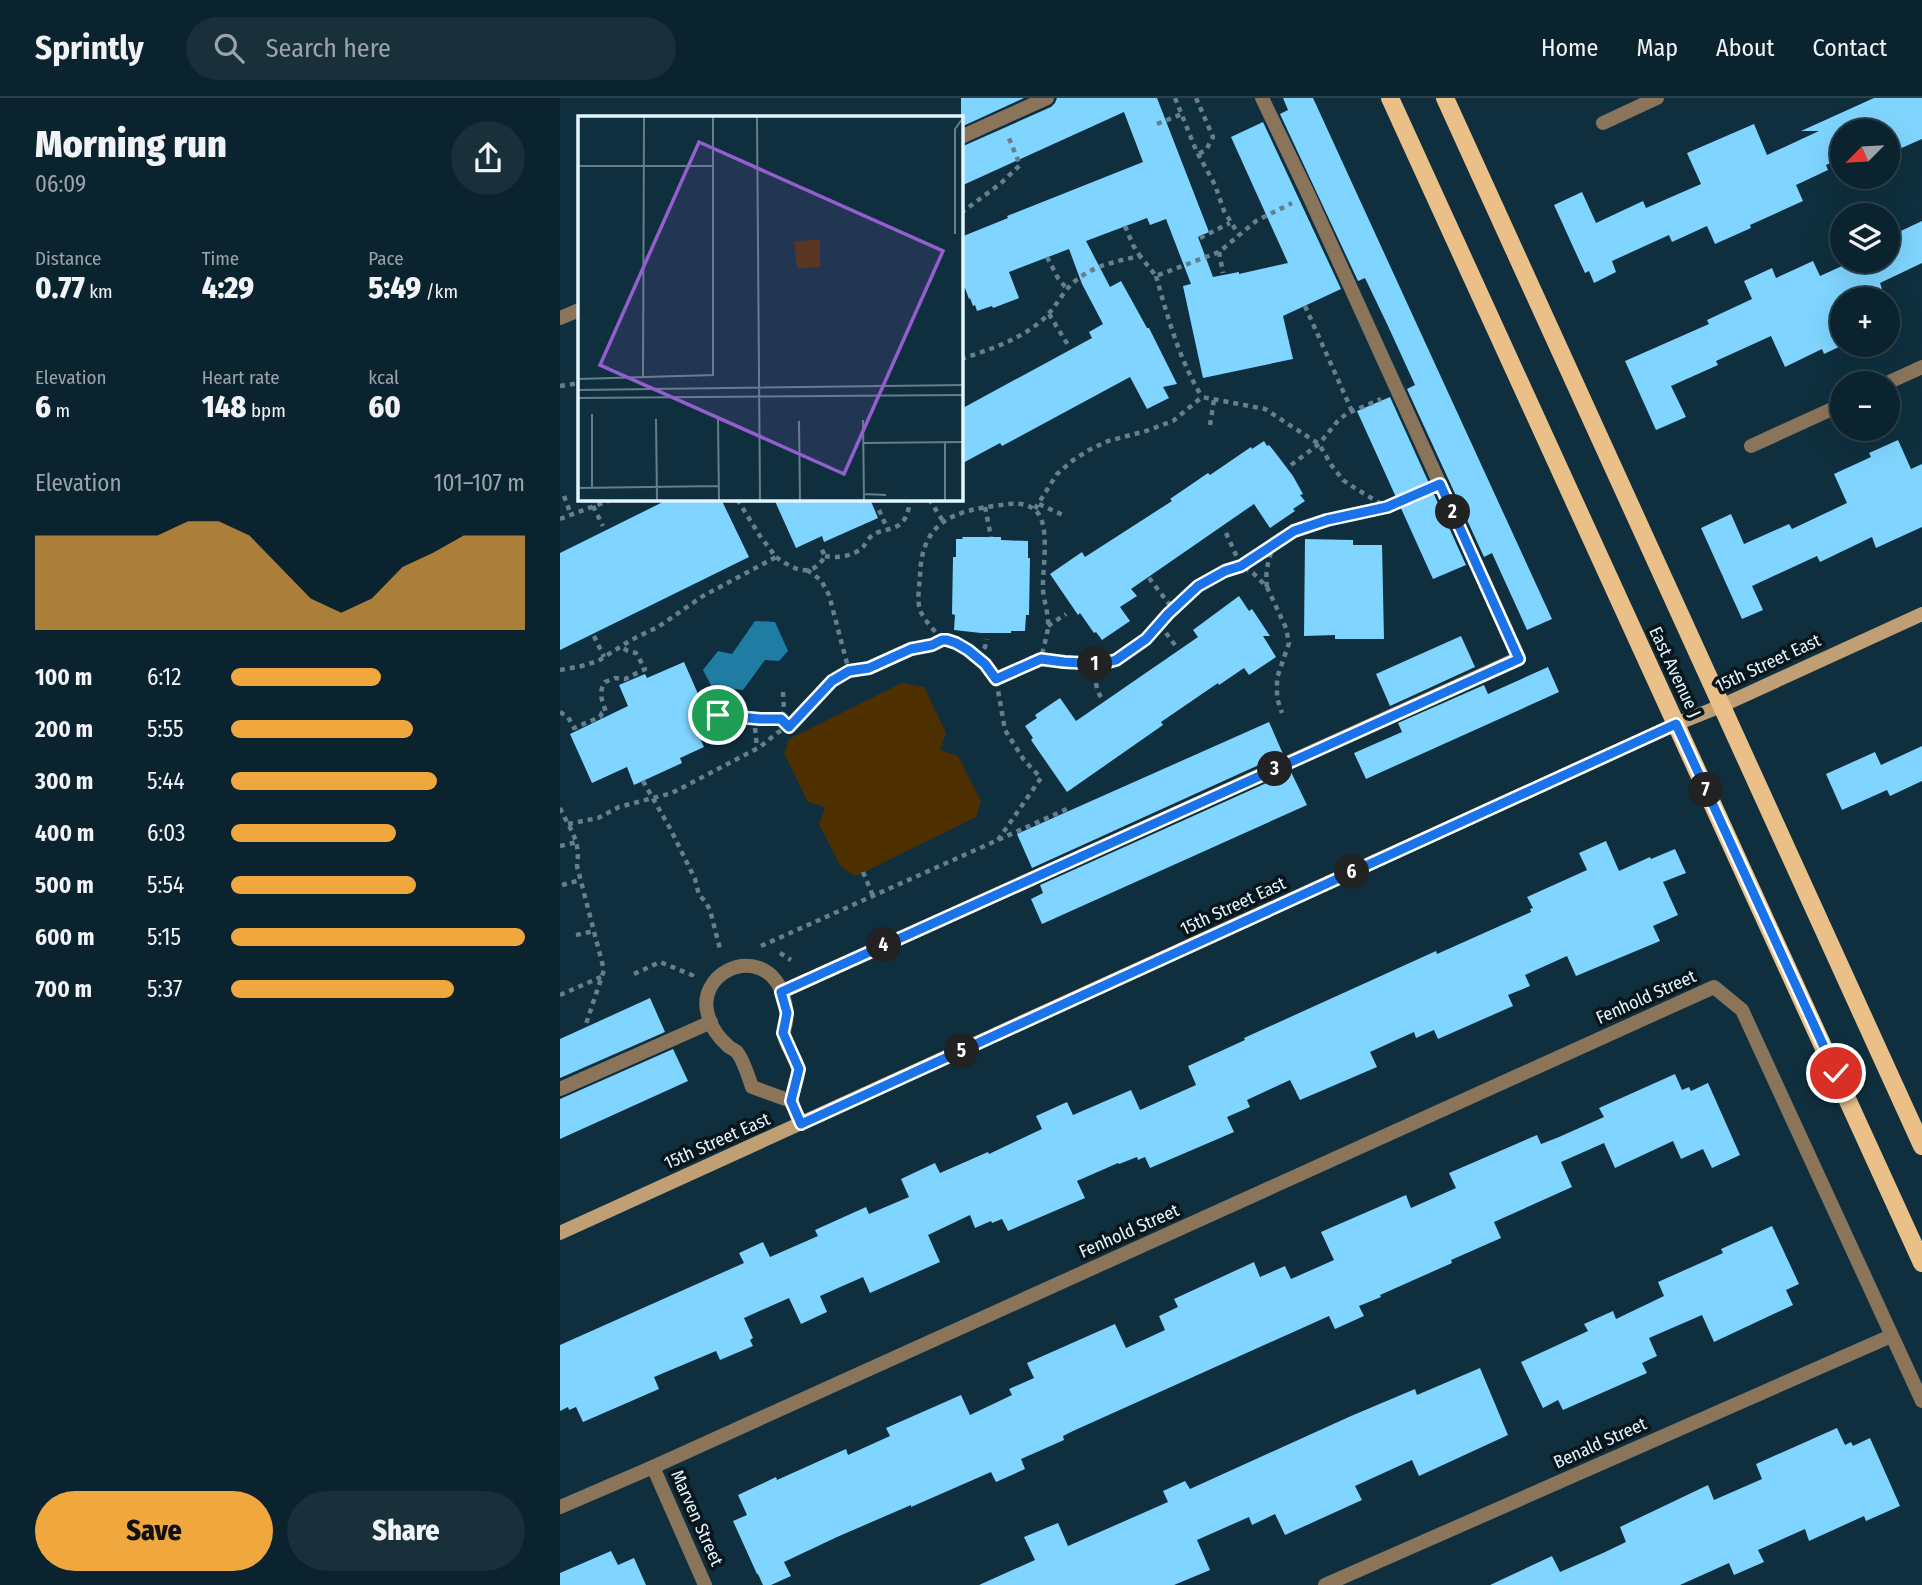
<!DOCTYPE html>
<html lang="en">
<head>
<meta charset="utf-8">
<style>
  body { margin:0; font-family:"Fira Sans Condensed",sans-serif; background:#192f3a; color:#f1f3f6; height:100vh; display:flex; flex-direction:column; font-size:26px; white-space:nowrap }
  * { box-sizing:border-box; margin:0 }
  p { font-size:23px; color:#9aa4aa }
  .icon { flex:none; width:38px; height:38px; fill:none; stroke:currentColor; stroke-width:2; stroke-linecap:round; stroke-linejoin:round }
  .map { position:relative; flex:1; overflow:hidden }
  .drawer { display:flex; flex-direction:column; background:#0b232e; width:560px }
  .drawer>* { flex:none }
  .needle { width:46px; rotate:246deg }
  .controls { position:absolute; left:1270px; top:21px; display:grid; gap:14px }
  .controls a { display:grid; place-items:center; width:70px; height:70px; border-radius:50%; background:#0b232e; box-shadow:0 7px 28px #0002,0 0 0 2px #2b404a; font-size:35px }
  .pin { position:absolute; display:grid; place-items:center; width:60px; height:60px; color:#fff; margin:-30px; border:4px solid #fff; border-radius:50%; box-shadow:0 2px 7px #0007 }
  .km { position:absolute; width:35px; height:35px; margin:-18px; border-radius:50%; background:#222; color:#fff; font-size:19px; line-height:35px; text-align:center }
  .round { display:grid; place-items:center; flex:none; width:74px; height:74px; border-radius:37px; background:#192f3a }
  .overview { display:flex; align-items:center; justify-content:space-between; height:119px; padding:0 35px }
  h1 { font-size:38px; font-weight:800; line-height:52px }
  .metrics { display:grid; grid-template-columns:repeat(3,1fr); gap:10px; height:119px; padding:7px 35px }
  .metrics div { display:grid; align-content:center }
  .metrics b { font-size:30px; font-weight:800 }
  .metrics small { font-size:19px; font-weight:400 }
  .metrics p { font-size:19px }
  .chart { height:196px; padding:14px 35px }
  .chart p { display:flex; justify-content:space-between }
  .chart svg { width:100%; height:126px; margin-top:7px; fill:#efa73e; opacity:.7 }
  .primary-button { display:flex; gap:14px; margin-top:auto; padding:14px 35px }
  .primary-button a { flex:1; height:80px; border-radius:42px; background:#efa73e; color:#111; font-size:28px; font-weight:800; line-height:80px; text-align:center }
  .primary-button a+a { background:#192f3a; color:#f1f3f6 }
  ul { padding:0 35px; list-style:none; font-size:23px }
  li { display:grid; grid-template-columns:112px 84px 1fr; align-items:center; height:52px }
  li i { height:18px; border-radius:9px; background:#efa73e }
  header { display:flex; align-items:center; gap:42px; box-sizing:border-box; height:98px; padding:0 35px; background:#0b232e; border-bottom:2px solid #2b404a }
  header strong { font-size:33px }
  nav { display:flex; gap:38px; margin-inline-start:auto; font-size:24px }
  .search { width:490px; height:63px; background:#192f3a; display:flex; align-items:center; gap:18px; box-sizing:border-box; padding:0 24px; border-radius:38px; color:#9aa4aa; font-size:26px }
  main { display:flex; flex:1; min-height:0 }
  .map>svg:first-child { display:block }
  .green { fill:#4e2f00 }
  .water { fill:#1f7da3 }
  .building { fill:#7fd5ff }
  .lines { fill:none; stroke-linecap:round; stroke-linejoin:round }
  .path { stroke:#65808c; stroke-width:4.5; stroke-dasharray:5 5; stroke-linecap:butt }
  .lane { stroke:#8a755b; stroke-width:14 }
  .street { stroke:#8a755b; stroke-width:14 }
  .secondary { stroke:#c09f75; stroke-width:14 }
  .primary { stroke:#eabf88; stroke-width:18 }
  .route-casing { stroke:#fff; stroke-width:14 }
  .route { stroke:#1a73e8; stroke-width:9 }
  .labels { text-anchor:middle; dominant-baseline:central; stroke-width:7; stroke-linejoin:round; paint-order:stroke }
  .street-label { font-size:18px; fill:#e3f5fe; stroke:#08161c }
  .inset-road { fill:none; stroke:#647e8b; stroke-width:2 }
  .view { fill:#955ecf; fill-opacity:0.15; stroke:#955ecf; stroke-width:3.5 }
  .inset-edge { fill:none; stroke:#e3f5fe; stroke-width:3.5 }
</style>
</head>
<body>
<header>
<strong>Sprintly</strong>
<div class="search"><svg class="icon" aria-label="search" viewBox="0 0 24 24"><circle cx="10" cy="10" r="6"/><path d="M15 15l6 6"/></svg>Search here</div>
<nav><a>Home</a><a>Map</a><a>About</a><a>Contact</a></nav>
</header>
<main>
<section class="drawer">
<div class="overview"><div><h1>Morning run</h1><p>06:09</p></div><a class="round"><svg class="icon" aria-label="share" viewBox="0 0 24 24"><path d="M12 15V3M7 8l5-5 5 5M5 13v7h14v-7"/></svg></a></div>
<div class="metrics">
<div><p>Distance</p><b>0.77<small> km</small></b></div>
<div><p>Time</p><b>4:29</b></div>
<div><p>Pace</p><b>5:49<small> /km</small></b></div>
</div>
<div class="metrics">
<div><p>Elevation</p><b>6<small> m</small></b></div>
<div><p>Heart rate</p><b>148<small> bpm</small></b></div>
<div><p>kcal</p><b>60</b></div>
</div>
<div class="chart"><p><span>Elevation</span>101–107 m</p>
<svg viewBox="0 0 160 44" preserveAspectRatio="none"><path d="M0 44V11L10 11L20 11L30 11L40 11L50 6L60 6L70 11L80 22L90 33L100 38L110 33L120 22L130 17L140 11L150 11L160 11V44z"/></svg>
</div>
<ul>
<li><b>100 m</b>6:12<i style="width:51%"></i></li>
<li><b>200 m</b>5:55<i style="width:62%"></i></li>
<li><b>300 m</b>5:44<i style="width:70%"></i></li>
<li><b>400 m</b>6:03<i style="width:56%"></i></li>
<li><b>500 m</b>5:54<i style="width:63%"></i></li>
<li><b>600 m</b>5:15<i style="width:100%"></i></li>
<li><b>700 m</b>5:37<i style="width:76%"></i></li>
</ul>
<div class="primary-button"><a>Save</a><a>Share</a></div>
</section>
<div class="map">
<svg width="1362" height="1487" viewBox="0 0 1362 1487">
  <rect width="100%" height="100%" fill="#0f2f3e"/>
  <path class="green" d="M342 585 364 589 386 635 380 652 398 658 421 704 416 719 296 778 281 769 259 726 265 709 248 704 224 655 229 641Z"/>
  <path class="water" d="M195 523 215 524 228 553 219 563 205 562 183 592 152 589 143 572 158 553 172 556Z"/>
  <g class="building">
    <path d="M401 0H464L401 29Z"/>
    <path d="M497 0H597L649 134 638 139 653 179 679 174V176L728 165 671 39 703 24 781 191 723 218 733 261 643 280 623 188 631 186 606 121 590 127 587 120 526 143 550 189 561 183 587 230H589L617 286 603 289 609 300 587 311 570 279 442 348 440 345 401 366V311L532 240 529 234 543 226 522 186 509 151 449 174 459 200 433 210 432 208 417 213 415 207 413 208 410 200 409 201 405 190 401 191V139L448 120 447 118 583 64 564 14 401 88V49L491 9 495 5Z"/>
    <path d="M723 0H753L992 521 967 532 932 455 924 459 847 291 855 287 828 228 805 180 798 183 720 16 728 12Z"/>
    <path d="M1314 0H1362V41L1328 56V33H1283V60L1266 67 1268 72 1236 87 1243 103 1190 127 1191 130 1155 146 1147 128 1112 144 1109 137 1052 163 1056 174 1034 185 1029 173 1025 175 994 107 1022 94 1036 125 1083 103 1086 110 1141 86 1127 55 1194 26 1207 57 1259 33H1241Z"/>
    <path d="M1362 123V165L1320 185 1322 191 1299 201H1283V247L1264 256 1262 251 1225 269 1211 238 1156 263 1158 267 1111 288 1126 319 1096 332 1065 263 1149 226 1147 222 1192 201 1184 183 1212 170 1216 180 1253 163 1260 178 1293 163H1328V139Z"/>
    <path d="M830 299 906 467 873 481 797 313Z"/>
    <path d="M1338 342 1351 371 1362 366V429L1316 450 1312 439 1260 464 1257 458 1192 488 1203 512 1182 521 1141 430 1171 416 1184 446 1229 426 1232 431 1287 405 1274 376 1311 359 1309 355Z"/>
    <path d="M704 343 707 348 709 347 714 353 733 378 743 396 740 397 745 403 733 411 735 413 710 430 694 406 571 491 577 498 560 509 570 523 542 542 536 534 534 535 520 515 518 517 490 476 522 454 525 459 612 403 610 401 648 375 650 377 691 349 692 351Z"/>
    <path d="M109 401H161L189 459 0 552V455Z"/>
    <path d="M214 401H310L318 420 264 444 262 438 236 450Z"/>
    <path d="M402 439H441V442L468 443V460H470L469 517H466L465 533H451V535H421L394 532 395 517 392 516 393 459H396V441H403Z"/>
    <path d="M745 441 793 442V447H822L824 541H775V537L744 538Z"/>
    <path d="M679 498 689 513 692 511 710 538H703L716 559 689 577 684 570 659 587 658 585 601 624 603 627 507 694 471 642 473 640 465 628 477 620 475 617 500 600 516 623 638 539 633 532Z"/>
    <path d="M901 538 915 569 830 608 816 576Z"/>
    <path d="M124 564 146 614 131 621 144 649 120 660 122 665 74 687 67 669 32 685 10 636 68 608 59 587 85 576 87 580Z"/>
    <path d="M988 569 999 594 806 681 794 655 842 634 838 625 924 587 928 596Z"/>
    <path d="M709 624 723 656 472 770 457 736Z"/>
    <path d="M1362 648V683L1330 698 1327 692 1282 712 1266 676 1315 654 1321 667Z"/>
    <path d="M731 674 747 707 482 826 471 801 483 795 480 787Z"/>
    <path d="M1046 743 1059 773 1090 759 1091 761 1115 751 1126 775 1103 784 1118 817 1093 828 1100 843 1016 878 1007 858 965 877 970 888 948 897 953 908 878 941 874 932 856 940 854 934 810 954 817 969 740 1002 730 982 687 1002 690 1009 667 1019 674 1034 590 1070 585 1059 578 1062 577 1059 559 1066 558 1065 517 1083 525 1100 448 1133 442 1121 432 1125 431 1123 415 1130 410 1117 368 1137 380 1164 310 1195 303 1179 260 1198 267 1214 241 1226 229 1200 184 1220 193 1240 190 1242 193 1248 160 1262 156 1253 94 1279 99 1291 23 1324 16 1309 9 1312 8 1309 0 1313V1247L184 1165 179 1155 203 1144 210 1159 258 1138 255 1132 306 1109 309 1116 349 1099 341 1081 375 1065 380 1075 428 1054 429 1056 482 1031 476 1018 507 1004 513 1017 571 992 580 1012 636 987 628 968 685 942 684 940 876 853 877 856 971 814 970 811 973 810 967 799 1027 772 1019 755Z"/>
    <path d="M90 900 105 934 0 980V941Z"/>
    <path d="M113 951 128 983 0 1041V1001Z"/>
    <path d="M1115 976 1122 992 1129 989 1131 993 1148 985 1180 1057 1152 1070 1143 1051 1121 1061 1113 1043 1055 1070 1044 1045 1001 1064 1012 1089 934 1124 941 1140 891 1162 892 1165 820 1197 821 1199 799 1208 804 1218 775 1231 769 1218 513 1333 503 1338 504 1342 461 1361 465 1371 436 1384 431 1374 351 1409V1407L277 1439 224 1464 231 1478 211 1487H203L198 1476H197L173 1423 187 1417 178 1397 216 1379 217 1382 286 1351 288 1357 330 1338 326 1330 401 1297 410 1317 452 1297 449 1291 474 1280 467 1265 555 1226 566 1250 605 1232 599 1218 618 1209 614 1201 694 1164 700 1179 725 1168 731 1181 774 1162 761 1134 846 1097 851 1110 896 1090 889 1075 977 1037 981 1046 999 1039 1044 1019 1039 1010Z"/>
    <path d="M1212 1128 1239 1186 1226 1192 1233 1207 1154 1244 1142 1217 1089 1240 1097 1258 1082 1265 1087 1275 1003 1312 998 1302 983 1310 961 1264 1028 1233 1024 1226 1053 1213 1056 1221 1104 1198 1098 1184 1163 1155 1161 1151Z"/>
    <path d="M920 1270 948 1337 859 1378 852 1362 795 1388 802 1402 725 1437 715 1416 692 1427 689 1419 637 1442 650 1472 614 1487H419L475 1462 464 1439 498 1425 508 1448 608 1404 603 1393 625 1383 630 1391 791 1318 855 1291 857 1297Z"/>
    <path d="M1277 1330 1285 1347 1291 1344 1293 1348 1310 1340 1340 1408 1306 1423 1304 1418 1249 1443 1245 1431 1198 1452 1204 1464 1174 1477 1169 1465 1120 1487H930L992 1458 1000 1474 1043 1455 1066 1444 1060 1429 1148 1387 1154 1402 1202 1381 1196 1366Z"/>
    <path d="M51 1453 58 1467 74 1460 86 1487H0V1475Z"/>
  </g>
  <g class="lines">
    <g class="path">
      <path d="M615 0 636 52 655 87 664 113 679 137"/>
      <path d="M636 0 653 39 646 52 638 56"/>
      <path d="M597 26 622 16"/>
      <path d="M401 115 440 86 460 67 448 38"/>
      <path d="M565 128 573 147 580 158"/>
      <path d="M640 140 670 125"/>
      <path d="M659 154 663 175"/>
      <path d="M487 159 498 180 507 191"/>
      <path d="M596 178C608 220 619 261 642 299"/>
      <path d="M745 208 792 313"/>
      <path d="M489 216 508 247"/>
      <path d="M401 261C428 252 457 243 480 224 490 216 496 206 504 195 522 170 552 164 580 158L596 178 659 154 696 123 732 105"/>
      <path d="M0 288 19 285"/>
      <path d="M650 327 654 302"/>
      <path d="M731 367 759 346 777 324 786 316 821 301"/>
      <path d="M4 398 11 417"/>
      <path d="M369 401 383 423"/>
      <path d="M479 406 505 418"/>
      <path d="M33 408 43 428"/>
      <path d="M425 409 431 439"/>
      <path d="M475 411 497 376 512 363 529 352 548 343 586 333 613 323 642 299 705 311 759 346 772 368 783 382 795 390 826 409"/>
      <path d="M319 412 327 430"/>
      <path d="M0 421 53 401"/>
      <path d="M666 435 681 468 693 475 707 489C705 474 708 463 713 449"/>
      <path d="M265 458C277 461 294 458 303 449 306 445 309 439 314 436 324 431 337 432 344 422 348 416 349 408 351 401"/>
      <path d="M216 459C234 472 252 481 265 458L261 450"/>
      <path d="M247 472 261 482 269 497 289 573"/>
      <path d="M589 480 613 511"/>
      <path d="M707 489 726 530 729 545 717 580V600L722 615"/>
      <path d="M600 527 618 551"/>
      <path d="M488 528 506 516"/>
      <path d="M34 538 44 559"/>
      <path d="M418 559 425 549 427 541"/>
      <path d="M541 566C534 578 534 590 543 602"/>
      <path d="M0 572 22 568 38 563 71 542 98 529 143 498 216 459 200 438 177 401"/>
      <path d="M436 581C426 565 402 540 382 542 375 533 364 522 360 512 357 502 359 489 360 479 361 424 392 413 441 407 452 405 467 404 476 413 491 427 482 472 483 492 484 504 489 517 488 529 487 539 483 550 481 561"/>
      <path d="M223 594 224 613 221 621 235 638"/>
      <path d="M0 614 8 619 14 630 40 619 42 615 46 614C42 603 38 594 45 584L55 580 65 581 85 571 76 555 68 553 61 549"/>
      <path d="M194 620 197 650"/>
      <path d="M133 625C168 610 187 623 221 621"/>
      <path d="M83 683 111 732 135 781 139 797 145 803 150 812 160 851"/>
      <path d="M0 710C10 732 21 742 17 768L44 872 25 929"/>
      <path d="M8 726 38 720 59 709 112 695 200 649 217 635 231 627 272 583 289 573 309 570 351 551 372 546 382 542"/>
      <path d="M438 742 481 680 464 662 445 632 436 581 481 561 504 564 541 566 556 562 586 541 608 516 638 488 665 473 681 468 734 433 767 422 827 409 863 393"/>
      <path d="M0 748 17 744"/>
      <path d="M303 774 313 798"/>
      <path d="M2 787 21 782"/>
      <path d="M16 837 34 833"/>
      <path d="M201 848 507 711"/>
      <path d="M220 855 231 862"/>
      <path d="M74 876 100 864 132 877 133 875"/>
      <path d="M0 897 41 879"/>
    </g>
    <g class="lane">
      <path d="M401 39 487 0"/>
      <path d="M0 220 19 212"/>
      <path d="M221 894 959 560 749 98 702 0"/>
      <path d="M0 991 151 924"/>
      <path d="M231 1003 192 989C188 978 184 963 177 954 175 952 170 950 168 948 159 940 151 929 148 917 136 877 191 849 216 883 224 894 228 911 226 924 226 928 223 931 224 935 224 947 236 958 238 970 240 979 232 991 232 1001 232 1009 238 1019 241 1026"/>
    </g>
    <g class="street">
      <path d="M1043 25 1097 0"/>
      <path d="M1327 285 1362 269"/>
      <path d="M1191 348 1283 306"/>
      <path d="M93 1369 145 1487"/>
      <path d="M0 1409 93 1369 1154 889 1182 912 1362 1303"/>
      <path d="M765 1487 1331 1238"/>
    </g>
    <path class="secondary" d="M0 1135 1116 626 1161 608 1362 516"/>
    <g class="primary">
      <path d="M830 0 1362 1165"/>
      <path d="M885 0 1362 1048"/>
    </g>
  </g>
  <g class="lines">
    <g class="route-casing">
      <path id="route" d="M158 617 200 621H221L229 629 272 583 289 573 309 570 351 551 372 547 382 542H387L396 545 408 552 425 566 436 581 481 561 504 564 541 566 556 562 586 541 608 516 638 488 665 473 681 468 734 433 767 422 827 409 880 386 959 561 221 894 227 915 223 935 239 971 231 1003 241 1026 1116 626 1276 975"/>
    </g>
    <use href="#route" class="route"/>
  </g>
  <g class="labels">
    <g class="street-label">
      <text transform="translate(1208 565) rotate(-25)">15th Street East</text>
      <text transform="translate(1115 574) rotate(65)">East Avenue J</text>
      <text transform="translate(673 808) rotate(-25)">15th Street East</text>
      <text transform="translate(1086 899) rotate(-24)">Fenhold Street</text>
      <text transform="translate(157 1043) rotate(-24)">15th Street East</text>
      <text transform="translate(569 1133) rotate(-24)">Fenhold Street</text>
      <text transform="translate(1040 1345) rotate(-24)">Benald Street</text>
      <text transform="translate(137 1420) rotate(66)">Marven Street</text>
    </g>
  </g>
  <g transform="translate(18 18)">
    <rect width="385" height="385" fill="#0f2f3e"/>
    <path d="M242 123V151L219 152 216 126Z" fill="#4e2f00"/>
    <path class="inset-road" d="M179 1 182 384M0 50H134M377 118V13L385 2M65 262 66 1M0 263 135 259V1M0 274 385 269M0 282 385 279M14 298V372M78 303 79 384M140 303 141 384M285 304 286 384M221 305 222 384M285 327 385 326M0 372 141 370M286 378 308 379M367 384V326"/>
    <path class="view" d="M121 26 365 135 266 358 22 249Z"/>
    <rect width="385" height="385" class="inset-edge"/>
  </g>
</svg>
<div class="controls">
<a><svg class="needle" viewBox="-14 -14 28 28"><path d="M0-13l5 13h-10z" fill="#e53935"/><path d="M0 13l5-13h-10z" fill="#9aa4aa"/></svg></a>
<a><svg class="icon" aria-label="layers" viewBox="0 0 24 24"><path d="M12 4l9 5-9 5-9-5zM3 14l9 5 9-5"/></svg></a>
<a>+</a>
<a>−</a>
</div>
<div class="pin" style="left:158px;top:617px;background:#1e9e55"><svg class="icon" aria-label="arrive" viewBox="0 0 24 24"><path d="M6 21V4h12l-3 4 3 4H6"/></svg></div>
<div class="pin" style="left:1276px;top:975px;background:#d93025"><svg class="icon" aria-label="check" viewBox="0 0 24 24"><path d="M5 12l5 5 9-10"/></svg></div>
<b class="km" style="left:535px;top:566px">1</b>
<b class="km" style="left:893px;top:414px">2</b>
<b class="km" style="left:715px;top:671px">3</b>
<b class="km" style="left:324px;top:847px">4</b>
<b class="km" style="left:402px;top:953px">5</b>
<b class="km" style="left:792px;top:774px">6</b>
<b class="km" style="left:1146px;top:692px">7</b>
</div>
</main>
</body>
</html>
